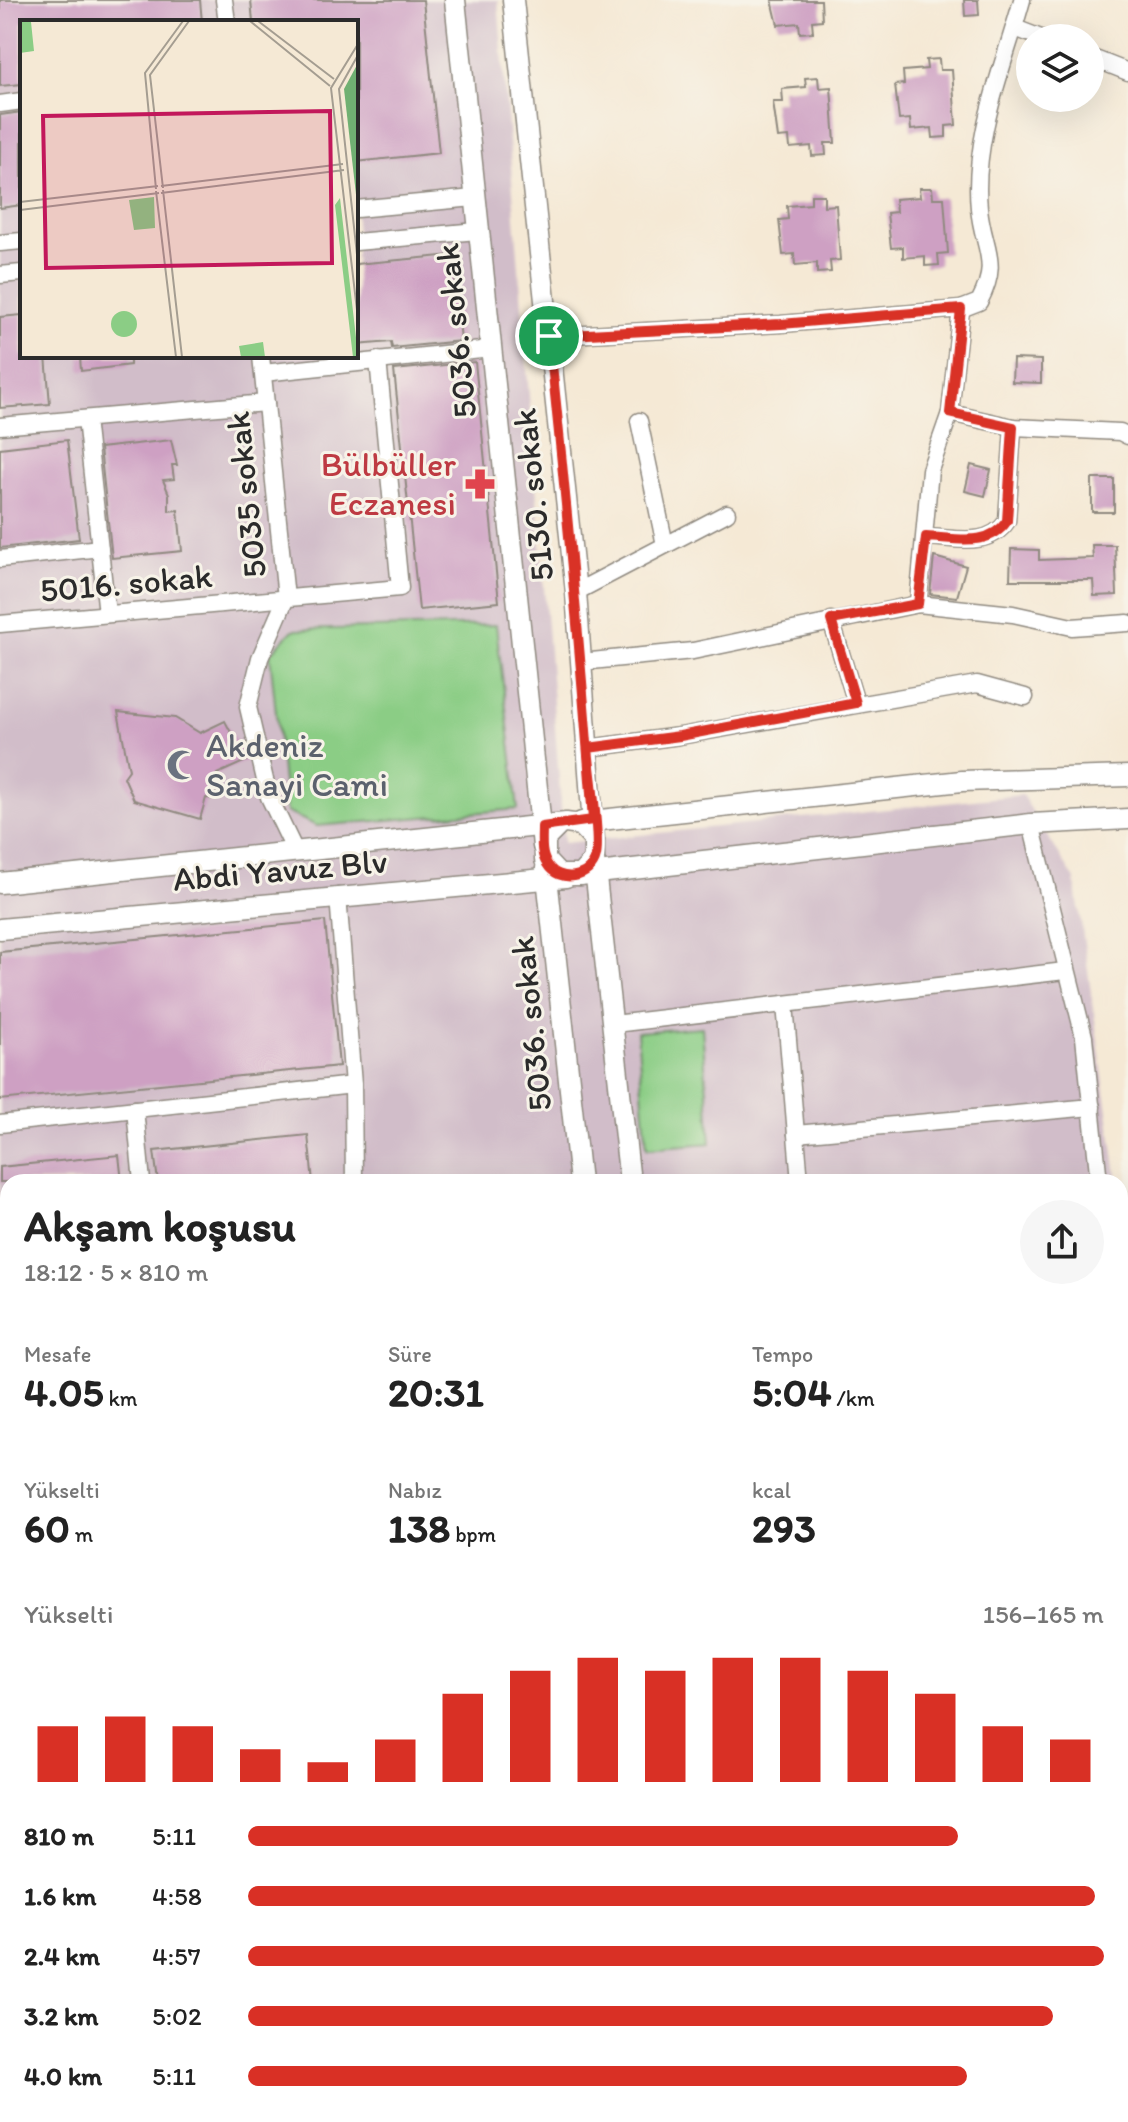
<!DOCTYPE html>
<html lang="tr">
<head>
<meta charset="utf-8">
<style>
  body { margin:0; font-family:Itim,sans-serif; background:#f6f6f6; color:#222; height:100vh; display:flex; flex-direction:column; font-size:30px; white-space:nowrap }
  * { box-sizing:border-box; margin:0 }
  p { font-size:26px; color:#767676 }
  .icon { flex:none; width:44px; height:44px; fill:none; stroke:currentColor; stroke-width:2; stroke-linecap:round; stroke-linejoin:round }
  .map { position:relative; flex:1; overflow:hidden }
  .drawer { position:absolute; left:0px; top:1174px; width:1128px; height:948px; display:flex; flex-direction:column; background:#fff; border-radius:24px 24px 0 0; box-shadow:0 8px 32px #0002 }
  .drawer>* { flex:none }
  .tools { position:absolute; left:1016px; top:24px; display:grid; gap:16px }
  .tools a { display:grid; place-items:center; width:88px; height:88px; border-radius:50%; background:#fff; box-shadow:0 8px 32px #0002; font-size:40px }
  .pin { position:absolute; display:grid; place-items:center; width:68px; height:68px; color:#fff; margin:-34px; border:4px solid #fff; border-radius:50%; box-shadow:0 2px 8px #0007 }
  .round { display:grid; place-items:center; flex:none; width:84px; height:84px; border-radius:42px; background:#f6f6f6 }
  .head { display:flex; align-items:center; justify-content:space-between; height:136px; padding:0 24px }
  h1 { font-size:44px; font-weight:800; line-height:60px }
  .metrics { display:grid; grid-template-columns:repeat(3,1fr); gap:12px; height:136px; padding:8px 24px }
  .metrics div { display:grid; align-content:center }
  .metrics b { font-size:40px; font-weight:800 }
  .metrics small { font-size:22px; font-weight:400 }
  .metrics p { font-size:22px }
  .chart { height:224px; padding:16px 24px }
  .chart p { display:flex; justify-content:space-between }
  .chart svg { width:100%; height:144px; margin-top:8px; stroke:#d93025; stroke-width:6 }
  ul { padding:0 24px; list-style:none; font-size:26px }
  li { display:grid; grid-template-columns:128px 96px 1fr; align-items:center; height:60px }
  li i { height:20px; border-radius:10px; background:#d93025 }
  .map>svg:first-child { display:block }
  .industrial { fill:#d1bdc9; fill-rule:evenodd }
  .green { fill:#8bcd85; stroke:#5b7c58; stroke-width:2 }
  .building { fill:#cea0c3 }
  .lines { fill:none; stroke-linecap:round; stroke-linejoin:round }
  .minor-casing { stroke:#908a80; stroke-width:19 }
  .major-casing { stroke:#908a80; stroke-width:23 }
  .minor { stroke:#fff; stroke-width:16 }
  .major { stroke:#fff; stroke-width:20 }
  .route-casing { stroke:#fff; stroke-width:16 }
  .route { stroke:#d93025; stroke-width:10 }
  .labels { text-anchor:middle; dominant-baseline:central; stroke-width:6; stroke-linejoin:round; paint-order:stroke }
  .street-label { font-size:34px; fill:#2b2b2b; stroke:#f7f3e8 }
  .health-label { font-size:34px; fill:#be3a42; stroke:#f7f3e8; text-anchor:end }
  .worship-label { font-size:34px; fill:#5b616d; stroke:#f7f3e8; text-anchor:start }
  .inset-road { fill:none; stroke:#a49d91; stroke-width:2 }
  .view { fill:#c2185b; fill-opacity:0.15; stroke:#c2185b; stroke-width:4 }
  .inset-edge { fill:none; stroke:#2b2b2b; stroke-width:4 }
</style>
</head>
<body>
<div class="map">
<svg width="1128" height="2122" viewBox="0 0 1128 2122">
  <rect width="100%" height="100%" fill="#f7f3e8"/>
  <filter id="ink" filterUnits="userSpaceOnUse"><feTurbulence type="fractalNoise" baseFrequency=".0125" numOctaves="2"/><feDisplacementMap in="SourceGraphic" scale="16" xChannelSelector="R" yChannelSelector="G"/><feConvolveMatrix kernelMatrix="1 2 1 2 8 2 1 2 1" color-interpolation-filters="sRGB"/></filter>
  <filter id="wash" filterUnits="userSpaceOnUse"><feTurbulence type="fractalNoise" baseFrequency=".006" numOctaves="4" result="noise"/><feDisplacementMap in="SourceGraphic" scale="32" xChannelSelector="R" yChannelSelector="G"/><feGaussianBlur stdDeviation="1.8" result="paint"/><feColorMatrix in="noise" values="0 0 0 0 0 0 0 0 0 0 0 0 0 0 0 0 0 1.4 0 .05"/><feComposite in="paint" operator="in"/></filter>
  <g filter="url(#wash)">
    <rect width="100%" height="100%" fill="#f5e9d5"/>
    <path class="industrial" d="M0 0H498L564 843 1022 795 1075 880 1118 1182H8V2114H1120V1699L1128 1698V2122H0ZM22 22H356V356H22Z"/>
    <g class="green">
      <path d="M496 625 518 809 317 826 286 812 270 654 293 630Z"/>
      <path d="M702 1027 711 1143 647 1148 637 1032Z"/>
    </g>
    <g id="blocks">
      <g class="building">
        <path d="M0 0H200L202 22H22V84L0 86Z"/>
        <path d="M251 0H423L439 153 356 162V22H253Z"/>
        <path d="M772 0H821L822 20 812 21 813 32 800 33 799 23 778 25Z"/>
        <path d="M964 0H978L979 15 965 16Z"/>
        <path d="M939 59 940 70H952L956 125 946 126V137L933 138 932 128 911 130 910 119 899 120 895 85 904 84 903 71 927 69 926 60Z"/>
        <path d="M818 77 819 88 831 87 835 143H825L826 155 812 156 811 146 790 148 789 137 778 138 773 102H783L782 89 806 87 805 78Z"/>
        <path d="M22 112V205L0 208V115Z"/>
        <path d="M919 188H932L933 198H944L948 253 938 254 939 265 925 266V256L903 258V247L891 248 887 213 896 212 895 199 920 197Z"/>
        <path d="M811 195H824V206L836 205 840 260 830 261 831 272 817 273V263L795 265 794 254 783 255 779 220 788 219 787 206 811 204Z"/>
        <path d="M453 255 461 341 392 348 391 342 356 345V264Z"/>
        <path d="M22 315V356H46L50 404 0 408V317Z"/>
        <path d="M80 356H130V365L81 371Z"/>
        <path d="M1013 359 1041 360V383L1012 382Z"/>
        <path d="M475 362 499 602 419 610 394 370Z"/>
        <path d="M67 440 79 539 0 548V448Z"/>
        <path d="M171 440 177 465H172L174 479 163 480 169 494V511L178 510 182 551 112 558 100 448Z"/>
        <path d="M971 465 991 470 985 496 965 491Z"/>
        <rect x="1092" y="479" width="22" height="33"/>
        <path d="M1092 545H1115L1117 595 1094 596 1093 580H1010L1011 549 1039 550V560L1093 558Z"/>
        <path d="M934 557 966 566 957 597 930 594Z"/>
        <path d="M118 712 175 718 200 733 225 721 246 761 217 774 216 799 206 798 200 819 134 800 124 777 129 770Z"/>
        <path d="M325 921 339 1066 0 1100V952Z"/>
        <path d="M308 1135 313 1182H158L154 1151Z"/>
        <path d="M119 1155 122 1182H0V1167Z"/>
      </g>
    </g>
  </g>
  <g filter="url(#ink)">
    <use href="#blocks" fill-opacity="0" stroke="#908a80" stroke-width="2"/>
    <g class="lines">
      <g class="minor-casing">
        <g id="minor">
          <path d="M224 0 227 22"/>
          <path d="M1015 28 1041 38"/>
          <path d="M1090 57 1128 72"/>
          <path d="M0 104 22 101"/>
          <path d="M356 209 474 198"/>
          <path d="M356 242 477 231"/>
          <path d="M0 243 22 241"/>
          <path d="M0 275 22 273"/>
          <path d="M549 336 781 324 961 309 979 302C1001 261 983 250 979 208 972 139 1004 66 1022 0"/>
          <path d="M261 356 286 598 260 658 248 707 269 797 296 853"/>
          <path d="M263 373 491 349"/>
          <path d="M950 413 1013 427 1120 432 1128 436"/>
          <path d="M86 419 107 614"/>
          <path d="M639 421 665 545"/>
          <path d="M0 426 266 403"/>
          <path d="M926 537C955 538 989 548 1007 521L1013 427"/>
          <path d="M0 559 100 548"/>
          <path d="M576 592 727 513"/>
          <path d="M918 604 930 470 950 413 961 309"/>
          <path d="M831 620 856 703"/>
          <path d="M0 624 400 588 378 360"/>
          <path d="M581 662 693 651 918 604 1013 614 1072 627 1128 623"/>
          <path d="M588 748 680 736 977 684 1025 697"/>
          <path d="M1031 824 1084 1037 1099 1182"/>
          <path d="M338 896 353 1085 354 1182"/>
          <path d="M785 1004 800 1182"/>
          <path d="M614 1024 1065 971"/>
          <path d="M135 1109 142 1182"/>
          <path d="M0 1124 353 1085"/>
          <path d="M796 1134 1092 1107"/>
          <path d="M0 1580 8 1579"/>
          <path d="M1120 1681 1128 1680"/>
          <path d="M0 1793 8 1792"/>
          <path d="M1120 1884 1128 1883"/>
          <path d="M0 1988 8 1987"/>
          <path d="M1120 2037 1128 2036"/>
          <path d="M436 2114 437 2122"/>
          <path d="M1098 2114 1099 2122"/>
          <path d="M603 2122 676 2114"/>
        </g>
      </g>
      <g class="major-casing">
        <g id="major">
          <path d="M455 0 543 846"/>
          <path d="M513 0 576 592 594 840"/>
          <path d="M582 822 962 781 1128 776"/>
          <path d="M594 860 630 1182"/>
          <path d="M546 868 580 1182"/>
          <path d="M580 875 1031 824 1128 819"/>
          <path d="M0 883 566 823 580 825 594 840V860L580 875H559L545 860V839L559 825"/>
          <path d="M0 929 566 877"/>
          <path d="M676 2114 677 2122"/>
          <path d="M725 2114V2122"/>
        </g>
      </g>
      <use href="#minor" class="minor"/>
      <use href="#major" class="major"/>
    </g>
  </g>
  <g class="lines" filter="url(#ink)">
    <g class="route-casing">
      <path id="route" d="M549 336C566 497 581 658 593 820L542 827C542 839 540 854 547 864 559 884 591 879 596 856 600 837 590 772 588 748L680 736 856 703 831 620 918 604 926 537C955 538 989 548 1007 521L1013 427 950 413 961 309 781 324 549 336"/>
    </g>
    <use href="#route" class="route"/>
  </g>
  <defs>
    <g id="pharmacy-bare" transform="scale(2.4)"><path d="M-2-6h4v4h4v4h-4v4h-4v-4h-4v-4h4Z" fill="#e0444e" stroke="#f7f3e8" stroke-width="2.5" paint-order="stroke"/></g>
    <g id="mosque-bare" transform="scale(2.4)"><path d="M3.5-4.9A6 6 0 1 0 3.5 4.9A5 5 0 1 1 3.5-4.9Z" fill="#6b7280" stroke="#f7f3e8" stroke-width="2.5" paint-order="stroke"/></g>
  </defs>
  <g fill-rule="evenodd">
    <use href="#pharmacy-bare" x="480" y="484"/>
    <use href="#mosque-bare" x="182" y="765"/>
  </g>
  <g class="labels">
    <g class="street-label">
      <text transform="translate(456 331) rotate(-96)">5036. sokak</text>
      <text transform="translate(246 495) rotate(-96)">5035 sokak</text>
      <text transform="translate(533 495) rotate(-96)">5130. sokak</text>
      <text transform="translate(126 583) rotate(-5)">5016. sokak</text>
      <text transform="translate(280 870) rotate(-5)">Abdi Yavuz Blv</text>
      <text transform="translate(531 1024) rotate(-96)">5036. sokak</text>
    </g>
    <g class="health-label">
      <text x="456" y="464">Bülbüller<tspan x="456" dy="39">Eczanesi</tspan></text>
    </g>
    <g class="worship-label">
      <text x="206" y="745">Akdeniz<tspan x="206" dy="39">Sanayi Cami</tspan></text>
    </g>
  </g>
  <g transform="translate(20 20)">
    <rect width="338" height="338" fill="#f5e9d5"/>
    <path d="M0 2H11L14 31 0 33ZM134 177 135 208 114 210 109 180ZM320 178 338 335V337H333L315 185ZM91 304a13 13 0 1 1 26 0a13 13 0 1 1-26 0ZM243 322 245 337H221L219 326Z" fill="#8bcd85"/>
    <path d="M338 43V192L324 69Z" fill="#70b072"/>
    <path class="inset-road" d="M230 1 310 66M238 1 314 59M338 24 311 68 338 299M338 35 319 69 338 244M141 166 323 144M143 168 130 55 169 1M136 169 125 53 163 1M143 170 162 337M136 171 156 337M141 173 324 150M0 182 138 166M0 190 139 173"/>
    <path class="view" d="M310 91 312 243 26 248 23 96Z"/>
    <rect width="338" height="338" class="inset-edge"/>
  </g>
</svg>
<div class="tools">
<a><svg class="icon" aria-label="layers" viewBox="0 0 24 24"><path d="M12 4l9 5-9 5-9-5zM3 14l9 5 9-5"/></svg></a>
</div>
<div class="pin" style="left:549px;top:336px;background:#1e9e55"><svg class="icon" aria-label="arrive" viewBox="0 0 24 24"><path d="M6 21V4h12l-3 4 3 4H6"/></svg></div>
<section class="drawer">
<div class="head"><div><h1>Akşam koşusu</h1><p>18:12 · 5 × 810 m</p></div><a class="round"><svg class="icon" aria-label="share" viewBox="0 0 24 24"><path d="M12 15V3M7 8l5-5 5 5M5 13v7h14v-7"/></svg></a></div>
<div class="metrics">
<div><p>Mesafe</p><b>4.05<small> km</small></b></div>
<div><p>Süre</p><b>20:31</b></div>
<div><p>Tempo</p><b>5:04<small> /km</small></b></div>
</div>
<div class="metrics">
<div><p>Yükselti</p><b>60<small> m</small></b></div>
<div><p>Nabız</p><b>138<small> bpm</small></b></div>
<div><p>kcal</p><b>293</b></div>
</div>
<div class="chart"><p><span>Yükselti</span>156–165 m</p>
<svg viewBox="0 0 160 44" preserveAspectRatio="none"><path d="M5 44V27M15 44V24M25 44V27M35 44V34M45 44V38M55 44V31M65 44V17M75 44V10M85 44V6M95 44V10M105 44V6M115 44V6M125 44V10M135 44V17M145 44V27M155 44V31"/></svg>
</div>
<ul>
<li><b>810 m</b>5:11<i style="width:83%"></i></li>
<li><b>1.6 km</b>4:58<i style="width:99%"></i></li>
<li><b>2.4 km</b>4:57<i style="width:100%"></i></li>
<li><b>3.2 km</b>5:02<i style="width:94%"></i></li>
<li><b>4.0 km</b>5:11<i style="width:84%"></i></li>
</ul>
</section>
</div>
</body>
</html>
